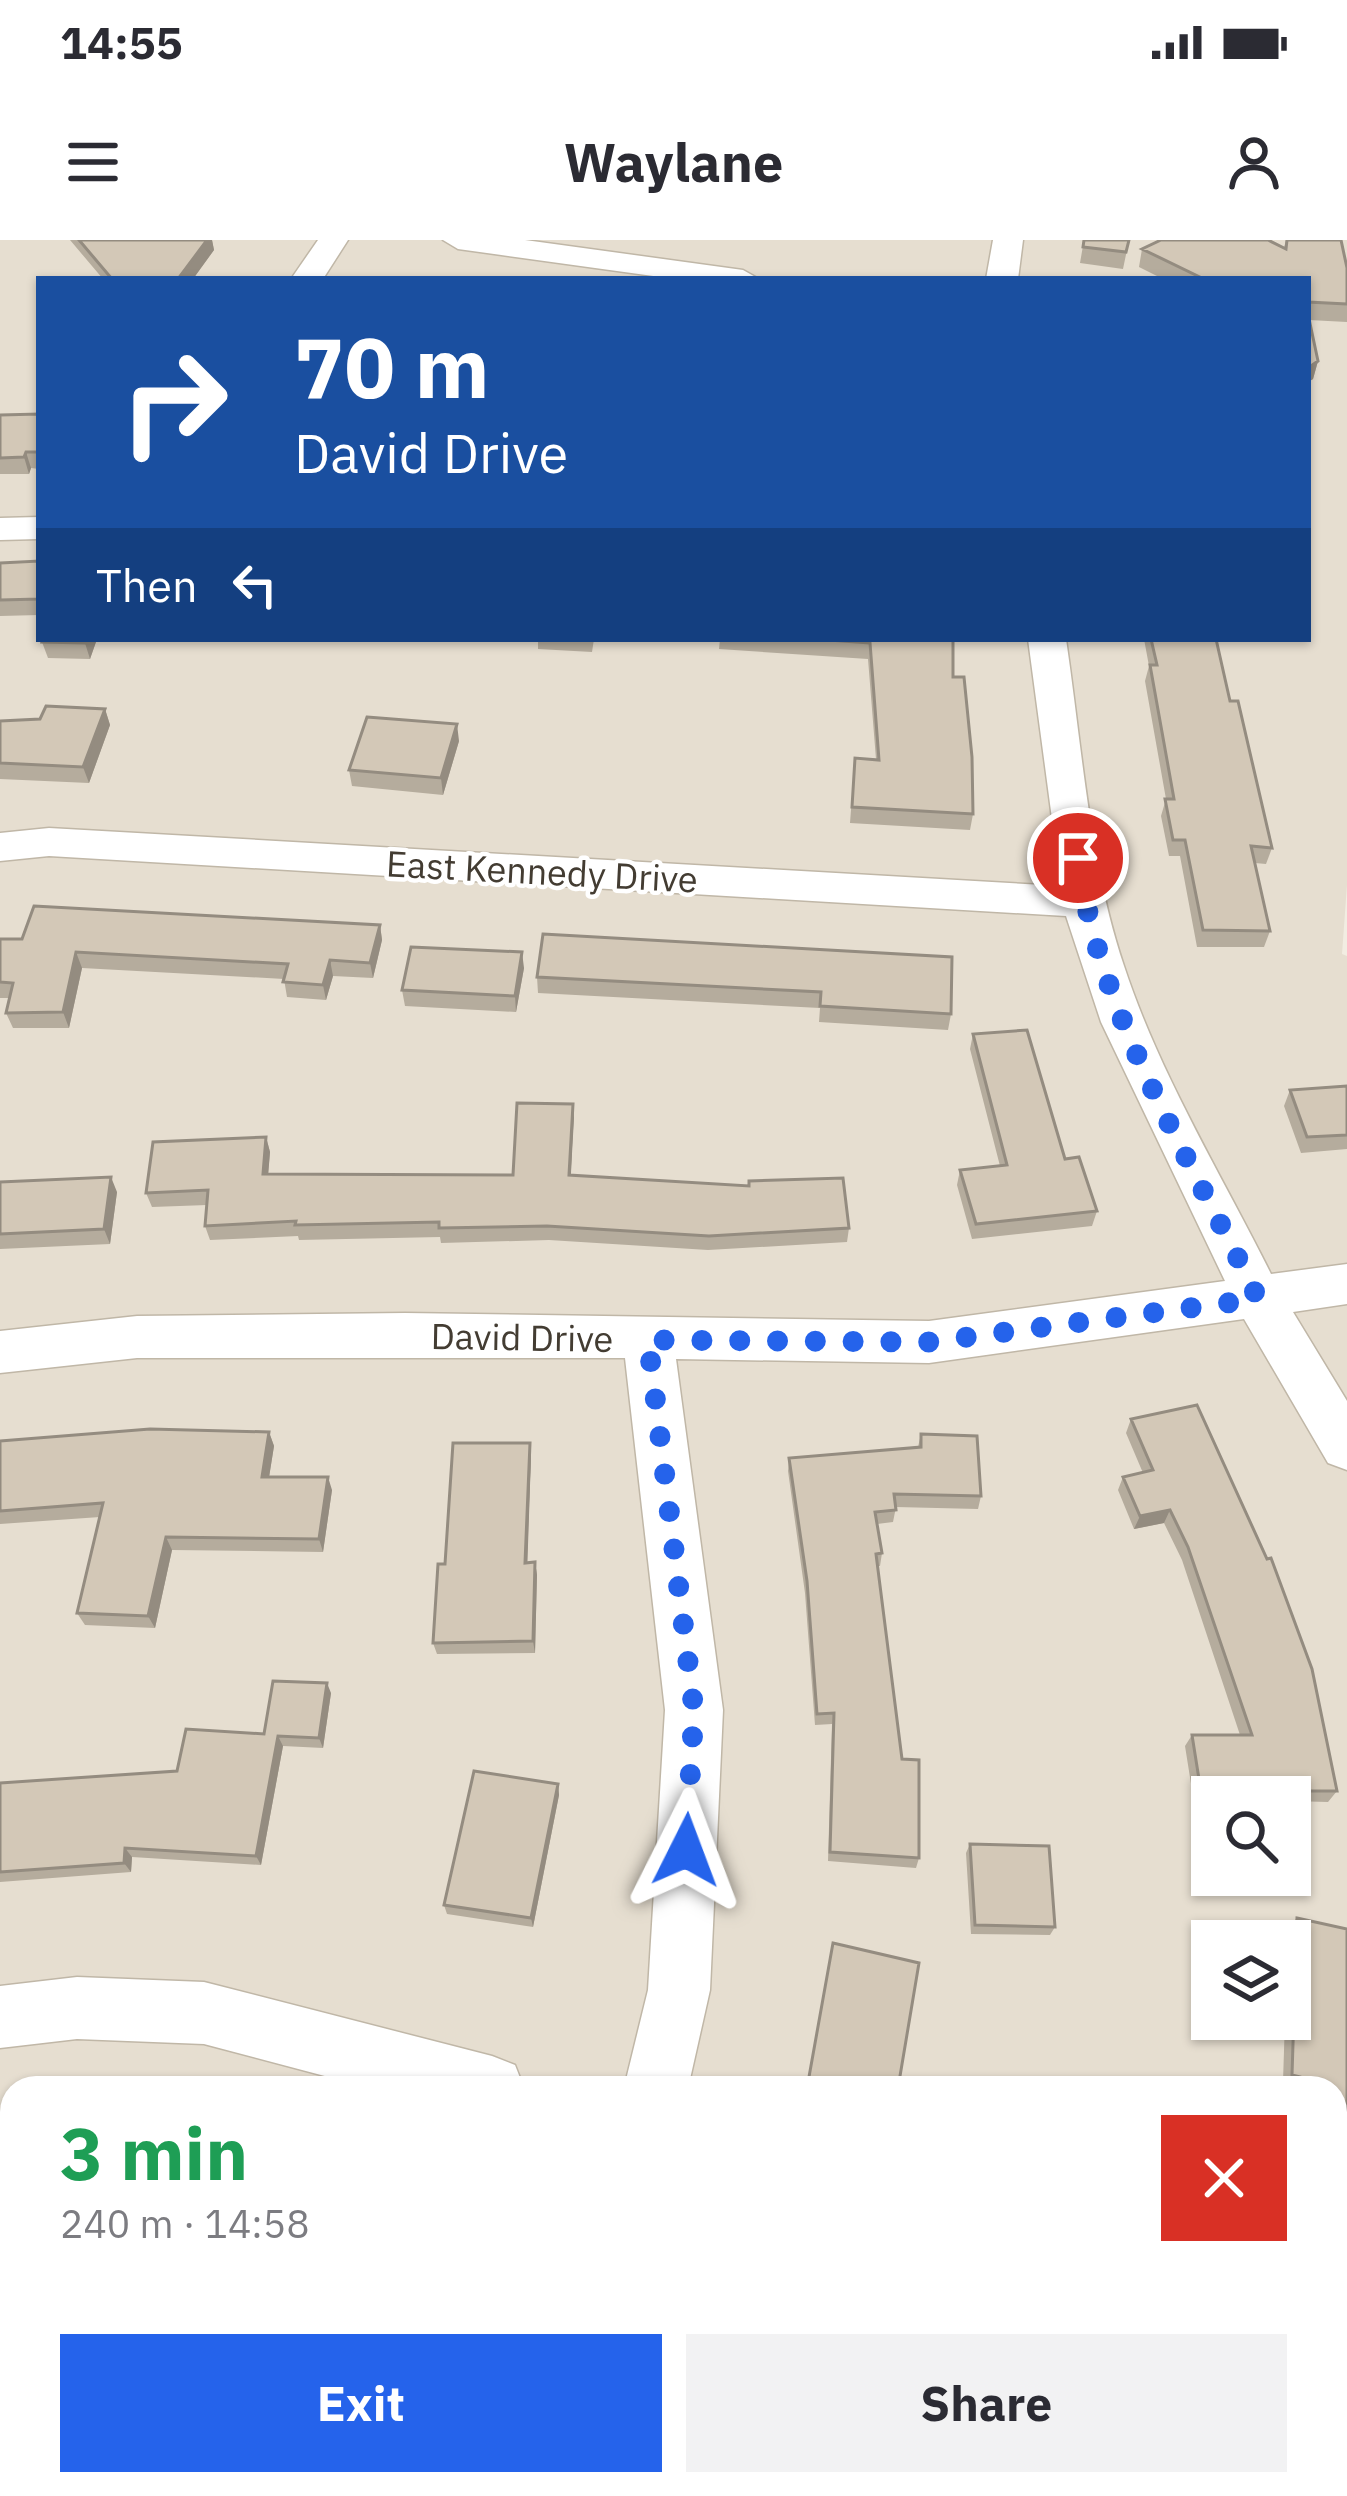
<!DOCTYPE html>
<html lang="en">
<head>
<meta charset="utf-8">
<style>
  body { margin:0; font-family:"IBM Plex Sans",sans-serif; background:#f2f2f3; color:#2b2b33; height:100vh; display:flex; flex-direction:column; font-size:45px; white-space:nowrap }
  * { box-sizing:border-box; margin:0 }
  p { font-size:39px; color:#7c7c81 }
  .icon { flex:none; width:66px; height:66px; fill:none; stroke:currentColor; stroke-width:2; stroke-linecap:round; stroke-linejoin:round }
  .map { position:relative; flex:1; overflow:hidden }
  .sheet { position:absolute; left:0px; top:1836px; width:1347px; height:420px; display:flex; flex-direction:column; background:#fff; border-radius:36px 36px 0 0; box-shadow:0 3px 9px #0004 }
  .sheet>* { flex:none }
  .hud { position:absolute; left:36px; top:36px; width:1275px; height:366px; border-radius:0px; box-shadow:0 3px 9px #0004; background:#1a4fa0; color:#fff; overflow:hidden }
  .fabs { position:absolute; left:1191px; top:1536px; display:grid; gap:24px }
  .fabs a { display:grid; place-items:center; width:120px; height:120px; border-radius:0px; background:#fff; box-shadow:0 3px 9px #0004; font-size:60px }
  .pin { position:absolute; display:grid; place-items:center; width:102px; height:102px; color:#fff; margin:-51px; border:6px solid #fff; border-radius:50%; box-shadow:0 3px 12px #0007 }
  .me { position:absolute; width:132px; margin:-66px; rotate:3deg; stroke-linejoin:round; filter:drop-shadow(0 0 9px #0008) }
  .turn { display:flex; align-items:center; gap:42px; height:252px; padding:0 60px; font-size:54px }
  .turn .icon { width:156px; height:156px; stroke-width:2.5 }
  .turn b { display:block; font-size:84px; line-height:102px }
  .then { display:flex; align-items:center; height:114px; padding:0 60px; background:#0003; gap:24px; font-size:45px }
  .round { display:grid; place-items:center; flex:none; width:126px; height:126px; border-radius:0px; background:#f2f2f3 }
  .overview { display:flex; align-items:center; justify-content:space-between; height:204px; padding:0 60px }
  h1 { font-size:72px; font-weight:800; line-height:90px; color:#1e9e55 }
  .primary-button { display:flex; gap:24px; margin-top:auto; padding:24px 60px }
  .primary-button a { flex:1; height:138px; border-radius:0px; background:#2563eb; color:#fff; font-size:48px; font-weight:800; line-height:138px; text-align:center }
  .primary-button a+a { background:#f2f2f3; color:#2b2b33 }
  .status { display:flex; justify-content:space-between; align-items:center; height:84px; padding:0 60px; background:#fff; direction:ltr }
  .status svg { height:33px; fill:currentColor }
  header { display:flex; justify-content:space-between; align-items:center; height:156px; padding:0 60px; background:#fff; font-size:54px; font-weight:800 }
  .map>svg:first-child { display:block }
  .residential { fill:#e6ded0; fill-rule:evenodd }
  .lines { fill:none; stroke-linecap:round; stroke-linejoin:round }
  .street-casing { stroke:#c0b7a7; stroke-width:3 }
  .street { fill:#fff; fill-rule:evenodd }
  .wall { fill:#b5ac9d }
  .shaded-wall { fill:#948c80 }
  .building { fill:#d3c8b7; stroke:#948c80; stroke-width:3 }
  .route { stroke:#2563eb; stroke-width:21; stroke-dasharray:0 37.8 }
  .labels { text-anchor:middle; dominant-baseline:central; stroke-width:9; stroke-linejoin:round; paint-order:stroke }
  .street-label { font-size:36px; fill:#433c32; stroke:#fff }
</style>
</head>
<body>
<div class="status"><b>14:55</b><svg viewBox="0 0 49 12"><path d="M0 12V9h3v3zM5 12V6h3v6zM10 12V3h3v9zM15 12V0h3v12zM26 1h20v11H26zM47 4h2v5h-2z"/></svg></div>
<header><svg class="icon" aria-label="menu" viewBox="0 0 24 24"><path d="M4 6h16M4 12h16M4 18h16"/></svg>Waylane<svg class="icon" aria-label="person" viewBox="0 0 24 24"><circle cx="12" cy="8" r="4"/><path d="M4 21q1-7 8-7t8 7"/></svg></header>
<div class="map">
<svg width="1347" height="2256" viewBox="0 0 1347 2256">
  <rect width="100%" height="100%" fill="#f2ede2"/>
  <!-- residential -->
  <path class="residential" d="M0,0H1347V645L1342,714L1347,716V2256H0ZM39,39H1308V399H39ZM1212,1557H1290V1635H1212ZM1212,1701H1290V1779H1212ZM12,1848H1335V2244H12Z"/>
  <g class="lines">
    <!-- street casing -->
    <g class="street-casing">
      <path id="street" d="M318,0H348L323,39H291Z
        M443,0H525L743,30L759,39H675L458,9Z
        M993,0H1023L1018,39H986Z
        M39,277V299L0,300V278Z
        M1028,399H1066C1082,507 1089,622 1124,726C1159,833 1221,934 1271,1034L1347,1024V1064L1293,1072L1347,1161V1230L1328,1223L1244,1079L929,1123L676,1119L723,1470L710,1750L688,1848H624L648,1750L665,1470L625,1118H137L0,1133V1091L137,1076L405,1073L929,1081L1225,1041L1101,782L1066,676L49,616L0,621V593L49,588L1061,646Z
        M77,1737L204,1742L492,1816L515,1825L524,1848H370L204,1804L77,1799L0,1808V1746Z
        M528,2244H600L598,2256H526Z"/>
    </g>
    <!-- street -->
    <use href="#street" class="street"/>
  </g>
  <!-- wall -->
  <path class="wall" d="M70,0H212L214,10L193,39H103Z
    M1084,0H1129L1123,29L1080,23Z
    M1286,0H1341L1347,28V82L1309,80L1318,121L1313,139L1308,142V39H1163L1139,27L1142,9L1284,8Z
    M39,174V229L31,228L29,234H0V175Z
    M39,321V375L0,376V323Z
    M43,399H97L90,419L48,418L42,402Z
    M538,399H594L592,412L538,409Z
    M720,399H953V437L973,574L970,590L850,583L855,518L876,519L868,419L719,409Z
    M1144,399H1216L1230,461L1272,608L1266,624L1255,623L1270,691L1264,707H1197L1180,616H1169L1161,576L1166,559L1145,441L1149,426Z
    M105,469L110,485L89,543L0,539V481L40,479Z
    M459,501L443,555L352,546L349,530Z
    M380,685L382,700L373,738L333,736L326,760L287,757L284,739L82,728L69,788H13L6,773L10,758H0V699Z
    M952,717L951,774L948,790L819,782L820,768L538,753L537,737Z
    M524,728L516,772L405,766L402,750Z
    M973,794L1065,919L1097,971L1092,986L972,999L957,945L960,930L1000,926L970,809Z
    M1347,846V909L1301,913L1284,866L1290,850Z
    M573,864L571,935L849,988L847,1002L708,1010L549,1000L441,1003L440,997L299,1000L298,996L210,1000L205,986L207,965L152,967L146,953L266,897L270,912L268,934L513,935Z
    M0,942L117,952L110,1004L0,1009Z
    M1131,1179L1337,1551L1328,1562L1290,1561V1557H1212V1635H1290V1592L1297,1629L1288,1638H1206L1185,1506L1192,1495H1240L1182,1320L1164,1283L1134,1289L1118,1250L1123,1237L1143,1233L1126,1193Z
    M269,1192L274,1206L269,1237L332,1250L323,1312L172,1310L155,1388L85,1385L77,1373L100,1277L0,1284V1201Z
    M921,1194L981,1256L978,1269L896,1267L893,1282L877,1284L882,1313L880,1326H878L902,1519L919,1618L916,1628L828,1621L832,1484L815,1485L805,1353L788,1231L789,1218L918,1207Z
    M530,1203L531,1216L527,1323L535,1322L537,1335L535,1413L437,1414L433,1403L445,1324Z
    M331,1453L323,1508L283,1506L261,1625L132,1617L131,1632L0,1642V1543L177,1531L264,1494Z
    M558,1544L559,1555L533,1687L447,1674L444,1665Z
    M970,1604L1055,1687L1050,1695L971,1694L966,1613Z
    M1297,1678L1347,1689V2256H1268V2244H1335V1848H1291V1844L1283,1842L1285,1779H1290V1701H1288V1687Z"/>
  <!-- shaded-wall -->
  <path class="shaded-wall" d="M207,0H212L214,10L193,39H178Z
    M1318,121L1313,139L1308,142V128Z
    M26,212L31,228L29,234L24,217Z
    M87,399H97L90,419L85,403Z
    M105,469L110,485L89,543L83,527Z
    M457,484L459,501L443,555L441,538Z
    M380,685L382,700L373,738L370,723Z
    M76,712L82,728L69,788L63,772Z
    M522,712L524,728L516,772L515,756Z
    M330,720L333,736L326,760L323,745Z
    M573,864L574,878L570,949L569,935Z
    M266,897L270,912L267,949L263,934Z
    M111,937L117,952L110,1004L104,989Z
    M269,1192L274,1206L267,1250L262,1237Z
    M530,1203L531,1216L527,1335L525,1323Z
    M328,1237L332,1250L323,1312L319,1299Z
    M1170,1270L1164,1283L1134,1289L1140,1276Z
    M166,1297L172,1310L155,1388L148,1376Z
    M535,1322L537,1335L535,1413L533,1401Z
    M327,1443L331,1453L323,1508L319,1498Z
    M278,1496L283,1506L261,1625L256,1616Z
    M558,1544L559,1555L533,1687L531,1678Z
    M125,1608L132,1617L131,1632L124,1623Z"/>
  <!-- building -->
  <path class="building" d="M79,0H207L178,39H112Z
    M1084,0H1129L1126,12L1083,7Z
    M1161,0H1268L1286,9L1287,0H1341L1347,28V64L1308,62V39H1204L1142,9Z
    M1308,74L1318,121L1308,128Z
    M39,174V212H26L24,217L0,218V175Z
    M39,321V359L0,360V323Z
    M43,399H87L85,403L42,402Z
    M815,399H953V437H964L972,517L973,574L852,567L855,518L879,520L870,403Z
    M1151,399H1216L1230,461H1238L1272,608L1251,606L1270,691L1203,690L1185,600H1173L1165,559H1174L1150,425H1157Z
    M46,466L105,469L83,527L0,523V481L40,479Z
    M367,477L457,484L441,538L349,530Z
    M34,666L380,685L370,723L330,720L323,745L283,742L288,724L76,712L63,772L6,773L13,743L0,742V699H22Z
    M543,694L952,717L951,774L820,766L821,752L537,737Z
    M411,707L522,712L515,756L402,750Z
    M1027,790L1065,919L1079,917L1097,971L976,984L960,930L1007,925L973,794Z
    M1347,846V895L1307,897L1290,850Z
    M517,863L573,864L569,935L749,946V941L843,938L849,988L709,996L547,986L439,988V982L295,985L296,981L205,986L208,950L146,953L153,902L266,897L263,934L513,935Z
    M111,937L104,989L0,994V942Z
    M1197,1165L1267,1319L1271,1318L1312,1429L1337,1551H1283L1284,1557H1212V1621L1192,1495H1252L1188,1307L1170,1270L1140,1276L1123,1237L1153,1230L1131,1179Z
    M150,1189L269,1192L262,1237H328L319,1299L166,1297L148,1376L77,1373L103,1263L0,1271V1201Z
    M921,1194L977,1196L981,1256L894,1254L896,1270L875,1272L882,1313L876,1314L902,1519L919,1520V1618L830,1612L834,1473L817,1474L807,1341L789,1218L921,1207Z
    M453,1203H530L525,1323L535,1322L533,1401L433,1403L438,1324H445Z
    M273,1441L327,1443L319,1498L278,1496L256,1616L125,1608L124,1623L0,1632V1543L177,1531L186,1489L264,1494Z
    M474,1531L558,1544L531,1678L444,1665Z
    M1290,1592L1297,1629H1290Z
    M970,1604L1049,1606L1055,1687L975,1685Z
    M1297,1678L1347,1689V2256H1278V2244H1335V1848H1300V1837L1292,1835Z
    M833,1703L919,1723L898,1848H807Z
    M12,2125V2223L2,2224L4,2126Z
    M737,2244H840L838,2256H735Z"/>
  <g class="lines">
    <!-- route -->
    <path class="route" d="M686,1610L694,1470L648,1100L929,1102L1258,1059C1190,917 1099,776 1078,618"/>
  </g>
  <g class="labels">
    <!-- street labels -->
    <g class="street-label">
      <text transform="translate(542 631) rotate(3)">East Kennedy Drive</text>
      <text transform="translate(522 1097) rotate(1)">David Drive</text>
    </g>
  </g>
</svg>
<div class="fabs">
<a><svg class="icon" aria-label="search" viewBox="0 0 24 24"><circle cx="10" cy="10" r="6"/><path d="M15 15l6 6"/></svg></a>
<a><svg class="icon" aria-label="layers" viewBox="0 0 24 24"><path d="M12 4l9 5-9 5-9-5zM3 14l9 5 9-5"/></svg></a>
</div>
<div class="pin" style="left:1078px;top:618px;background:#d93025"><svg class="icon" aria-label="arrive" viewBox="0 0 24 24"><path d="M6 21V4h12l-3 4 3 4H6"/></svg></div>
<svg class="me" style="left:686px;top:1610px" viewBox="-20 -20 40 40"><path d="M0-17L14 15 0 8-14 15z" fill="#2563eb" stroke="#fff" stroke-width="4"/></svg>
<div class="hud">
<div class="turn"><svg class="icon" aria-label="right" viewBox="0 0 24 24"><path d="M7 20v-9h11M14 6l5 5-5 5"/></svg><div><b>70 m</b>David Drive</div></div>
<div class="then">Then<svg class="icon" aria-label="left" viewBox="0 0 24 24"><path d="M17 20v-9H6M10 6l-5 5 5 5"/></svg></div>
</div>
<section class="sheet">
<div class="overview"><div><h1>3 min</h1><p>240 m · 14:58</p></div><a class="round" style="background:#d93025;color:#fff"><svg class="icon" aria-label="close" viewBox="0 0 24 24"><path d="M6 6l12 12M18 6L6 18"/></svg></a></div>
<div class="primary-button"><a>Exit</a><a>Share</a></div>
</section>
</div>
</body>
</html>
